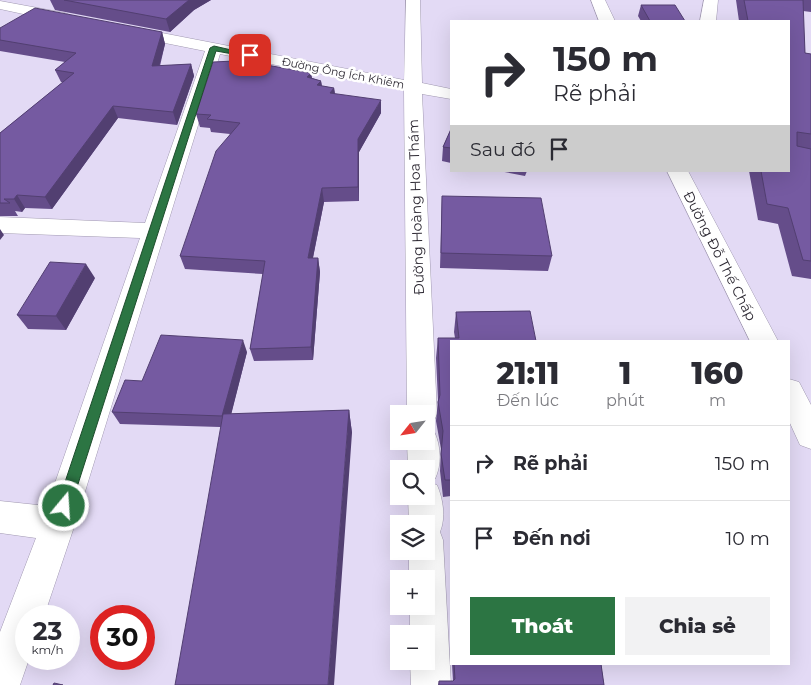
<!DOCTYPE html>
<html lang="vi">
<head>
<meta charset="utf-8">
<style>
  body { margin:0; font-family:Montserrat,sans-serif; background:#f2f2f3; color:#2b2b33; height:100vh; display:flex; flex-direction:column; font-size:19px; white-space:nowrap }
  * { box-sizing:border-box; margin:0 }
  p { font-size:16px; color:#7c7c81 }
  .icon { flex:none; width:28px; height:28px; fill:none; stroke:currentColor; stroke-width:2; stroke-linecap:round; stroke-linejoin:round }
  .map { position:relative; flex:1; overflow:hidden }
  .details { position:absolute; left:450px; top:340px; width:340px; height:325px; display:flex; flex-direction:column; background:#fff; border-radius:0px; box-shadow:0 5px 20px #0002 }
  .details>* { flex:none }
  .hud { position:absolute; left:450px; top:20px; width:340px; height:152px; border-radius:0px; box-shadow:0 5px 20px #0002; background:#fff; color:#2b2b33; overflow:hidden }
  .needle { width:32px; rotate:240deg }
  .buttons { position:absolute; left:390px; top:405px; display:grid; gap:10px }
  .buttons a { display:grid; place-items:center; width:45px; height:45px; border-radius:0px; background:#fff; box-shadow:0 5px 20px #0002; font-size:25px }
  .speed { position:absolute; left:15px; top:605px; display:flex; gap:10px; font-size:25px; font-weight:700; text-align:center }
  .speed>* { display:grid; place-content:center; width:65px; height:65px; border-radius:50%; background:#fff; box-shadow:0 5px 20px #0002; line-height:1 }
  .speed small { font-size:12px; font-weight:400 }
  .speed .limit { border:8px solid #d22; background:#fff; color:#111 }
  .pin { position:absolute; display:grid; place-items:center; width:42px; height:42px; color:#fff; margin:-21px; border-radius:10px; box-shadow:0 2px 8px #0006 }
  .me { position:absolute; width:55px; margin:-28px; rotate:18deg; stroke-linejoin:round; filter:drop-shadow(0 0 4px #0008) }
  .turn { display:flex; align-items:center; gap:18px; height:105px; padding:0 20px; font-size:22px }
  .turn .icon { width:65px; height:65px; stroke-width:2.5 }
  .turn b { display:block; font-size:35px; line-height:42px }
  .then { display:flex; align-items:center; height:48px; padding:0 20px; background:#0003; gap:10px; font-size:19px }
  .eta { display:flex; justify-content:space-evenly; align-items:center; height:85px; text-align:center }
  .eta b { font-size:30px; font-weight:800; line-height:35px }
  .cta { display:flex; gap:10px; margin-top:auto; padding:10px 20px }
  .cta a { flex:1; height:58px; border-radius:0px; background:#2c7543; color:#fff; font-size:20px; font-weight:800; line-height:58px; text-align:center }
  .cta a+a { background:#f2f2f3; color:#2b2b33 }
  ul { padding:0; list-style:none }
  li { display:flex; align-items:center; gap:15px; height:75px; padding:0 20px; border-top:1px solid #e1e1e2 }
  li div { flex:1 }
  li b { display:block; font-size:19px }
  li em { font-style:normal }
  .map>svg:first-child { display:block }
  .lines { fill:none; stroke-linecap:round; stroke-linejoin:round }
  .street-casing { stroke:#a199b1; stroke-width:1 }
  .secondary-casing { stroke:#a199b1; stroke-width:1 }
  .street { fill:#fff; fill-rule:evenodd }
  .secondary { fill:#fff; fill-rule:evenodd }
  .wall { fill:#654d8a }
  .shaded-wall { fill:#523f71 }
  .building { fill:#755aa1; stroke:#523f71 }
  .route { fill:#2c7543; stroke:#1d4c2c }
  .labels { text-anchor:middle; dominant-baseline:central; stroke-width:5; stroke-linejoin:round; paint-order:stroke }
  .far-street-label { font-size:11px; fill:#2c2832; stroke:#fff }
  .street-label { font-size:14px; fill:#2c2832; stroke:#fff }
</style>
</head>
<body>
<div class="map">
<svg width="811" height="685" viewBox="0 0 811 685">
  <rect width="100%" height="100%" fill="#e3daf5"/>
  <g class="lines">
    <!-- street casing -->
    <g class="street-casing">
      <path id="street" d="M406,0H420L422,83L451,89V99L422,94L437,414L433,423L426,425V414H407L404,90L220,54L75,524L44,616H26V659H29L20,685H0V632L36,538L0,533V501L47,506L140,238L0,233V217L145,223L205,51L120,34L118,31L120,28L126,26L404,80Z
        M704,0H718L716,21H700Z
        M0,1L65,13L70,15L73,18L70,21L65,23L0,9Z
        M426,428L434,431C441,446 442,464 435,479L429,482L437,485C443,499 446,517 440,532L443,540L451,685H411L410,661H426V634H410V606H426V579H409V551H426V524H409L408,496H426V469H408L407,441H426Z"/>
    </g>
    <!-- secondary casing -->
    <g class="secondary-casing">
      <path id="secondary" d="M591,0H605L615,21H599Z
        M667,171H688L778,341H750Z
        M789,379L799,382L811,405V449L800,445L789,421Z"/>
    </g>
    <!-- street -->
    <use href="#street" class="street"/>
    <!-- secondary -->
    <use href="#secondary" class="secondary"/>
  </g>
  <!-- wall -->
  <path class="wall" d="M50,0H211L194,10L170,32L55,10Z
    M736,0H811V12L803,11L805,53L811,54V279L792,276L778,224L758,220L749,171H789V21H739Z
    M641,5L685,21H641L638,16Z
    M0,28L162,32L165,44L160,66L191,64L194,76L177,125L118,118L52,209L25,208L22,212L15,211L18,216H0V133L63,82H61L55,70L65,62L0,51Z
    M256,60L257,65L311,73L312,78L321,81L322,86L334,88L335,94L381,113L359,152V201L324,202L313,258H318L320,272L313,360L254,361L250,349L263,274L185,269L180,256L230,134L211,132L210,128L200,127L196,114Z
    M451,129V163L442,161L443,147Z
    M499,171H527L525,176Z
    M442,196L552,256L548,271L440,268Z
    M95,278L66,330L28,329L17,315Z
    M530,311L451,341V496L443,497L440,471L441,449L436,421L438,400L436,358L438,338H455L454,332L456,312Z
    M247,352L231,414L349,410L352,433L220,427L120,424L112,412L142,381Z
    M452,664H601L604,685H438L439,681H453Z"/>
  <!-- shaded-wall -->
  <path class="shaded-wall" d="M189,0H211L194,10L170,32L166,19Z
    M162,32L165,44L156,78L152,66Z
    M256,60L259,73L250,65Z
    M191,64L194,76L177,125L173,112Z
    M311,73L313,85L307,77Z
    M321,81L323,94L317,85Z
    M334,88L336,101L330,93Z
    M381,100V113L359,152V201L358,187V139Z
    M113,106L118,118L52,209L45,197Z
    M322,188L324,202L310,272L308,258Z
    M17,195L25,208L22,212L14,199Z
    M0,229L4,235L0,240Z
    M318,258L320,272L313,360L311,347Z
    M86,264L95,278L66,330L56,316Z
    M243,340L247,352L228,427L222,416Z
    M349,410L352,433L334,685H328Z"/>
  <!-- building -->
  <path class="building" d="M64,0H189L166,19Z
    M744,0H803L805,53L811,54V134L797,132V146L811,149V261L803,260L788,208L767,204L761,171H789V21H748Z
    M641,5H675L685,21H650Z
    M35,8L162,32L152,66L191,64L173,112L113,106L45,197L17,195L14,199H4L10,203H0V133L74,73L55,70L76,53L0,40V28Z
    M256,60L250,65L261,64L311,73L307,77L321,81L317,85L334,88L330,93L381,100L358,139V187L322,188L308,258H318L311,347L250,349L265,261L180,256L216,151L240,123L207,119L211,115L196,114L213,62Z
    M451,129V148L443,147Z
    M442,196L541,198L552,256L441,253Z
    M50,262L86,264L56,316L17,315Z
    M530,311L536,341H451V480H445L441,454L443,431L438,402L440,395L438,338H459L456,312Z
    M161,335L243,340L222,416L112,412L125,380L142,381Z
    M349,410L328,685H175L223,414Z
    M454,664H601L604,685H439V681H453L455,679Z
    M54,683L63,685H53Z"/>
  <!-- route -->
  <path class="route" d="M214,46L253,55L250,57L216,51L71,506L69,510L64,512L59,510L57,506L210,48Z"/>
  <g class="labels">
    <!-- far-street labels -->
    <g class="far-street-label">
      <text transform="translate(343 73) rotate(11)">Đường Ông Ích Khiêm</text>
    </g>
    <!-- street labels -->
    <g class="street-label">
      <text transform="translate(416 207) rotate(-92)">Đường Hoàng Hoa Thám</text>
      <text transform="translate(720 256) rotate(63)">Đường Đỗ Thế Chấp</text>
    </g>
  </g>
</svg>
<div class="buttons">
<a><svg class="needle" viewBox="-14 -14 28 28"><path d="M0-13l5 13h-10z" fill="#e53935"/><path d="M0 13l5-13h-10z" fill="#7c7c81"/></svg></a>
<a><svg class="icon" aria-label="search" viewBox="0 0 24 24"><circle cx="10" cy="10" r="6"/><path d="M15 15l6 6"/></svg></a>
<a><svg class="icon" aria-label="layers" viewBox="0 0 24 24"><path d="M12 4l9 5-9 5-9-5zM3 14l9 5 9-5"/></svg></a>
<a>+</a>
<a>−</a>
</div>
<div class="speed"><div>23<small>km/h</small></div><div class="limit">30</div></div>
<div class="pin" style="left:250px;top:55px;background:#d93025"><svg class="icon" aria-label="arrive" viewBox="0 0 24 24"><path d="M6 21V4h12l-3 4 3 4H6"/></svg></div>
<svg class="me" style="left:64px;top:506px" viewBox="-20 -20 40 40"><circle r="17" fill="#2c7543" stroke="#fff" stroke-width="3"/><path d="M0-11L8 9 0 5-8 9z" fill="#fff"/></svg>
<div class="hud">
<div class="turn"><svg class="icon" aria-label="right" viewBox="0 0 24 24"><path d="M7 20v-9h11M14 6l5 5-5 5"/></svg><div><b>150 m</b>Rẽ phải</div></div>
<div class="then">Sau đó<svg class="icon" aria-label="arrive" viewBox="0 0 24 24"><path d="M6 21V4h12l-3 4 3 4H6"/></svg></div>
</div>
<section class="details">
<div class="eta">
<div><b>21:11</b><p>Đến lúc</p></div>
<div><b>1</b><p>phút</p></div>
<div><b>160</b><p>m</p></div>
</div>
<ul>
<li><svg class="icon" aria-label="right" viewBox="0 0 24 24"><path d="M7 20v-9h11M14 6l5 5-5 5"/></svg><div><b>Rẽ phải</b></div><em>150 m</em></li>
<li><svg class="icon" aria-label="arrive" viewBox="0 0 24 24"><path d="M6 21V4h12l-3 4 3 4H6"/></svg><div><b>Đến nơi</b></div><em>10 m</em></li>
</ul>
<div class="cta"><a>Thoát</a><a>Chia sẻ</a></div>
</section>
</div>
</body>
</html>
